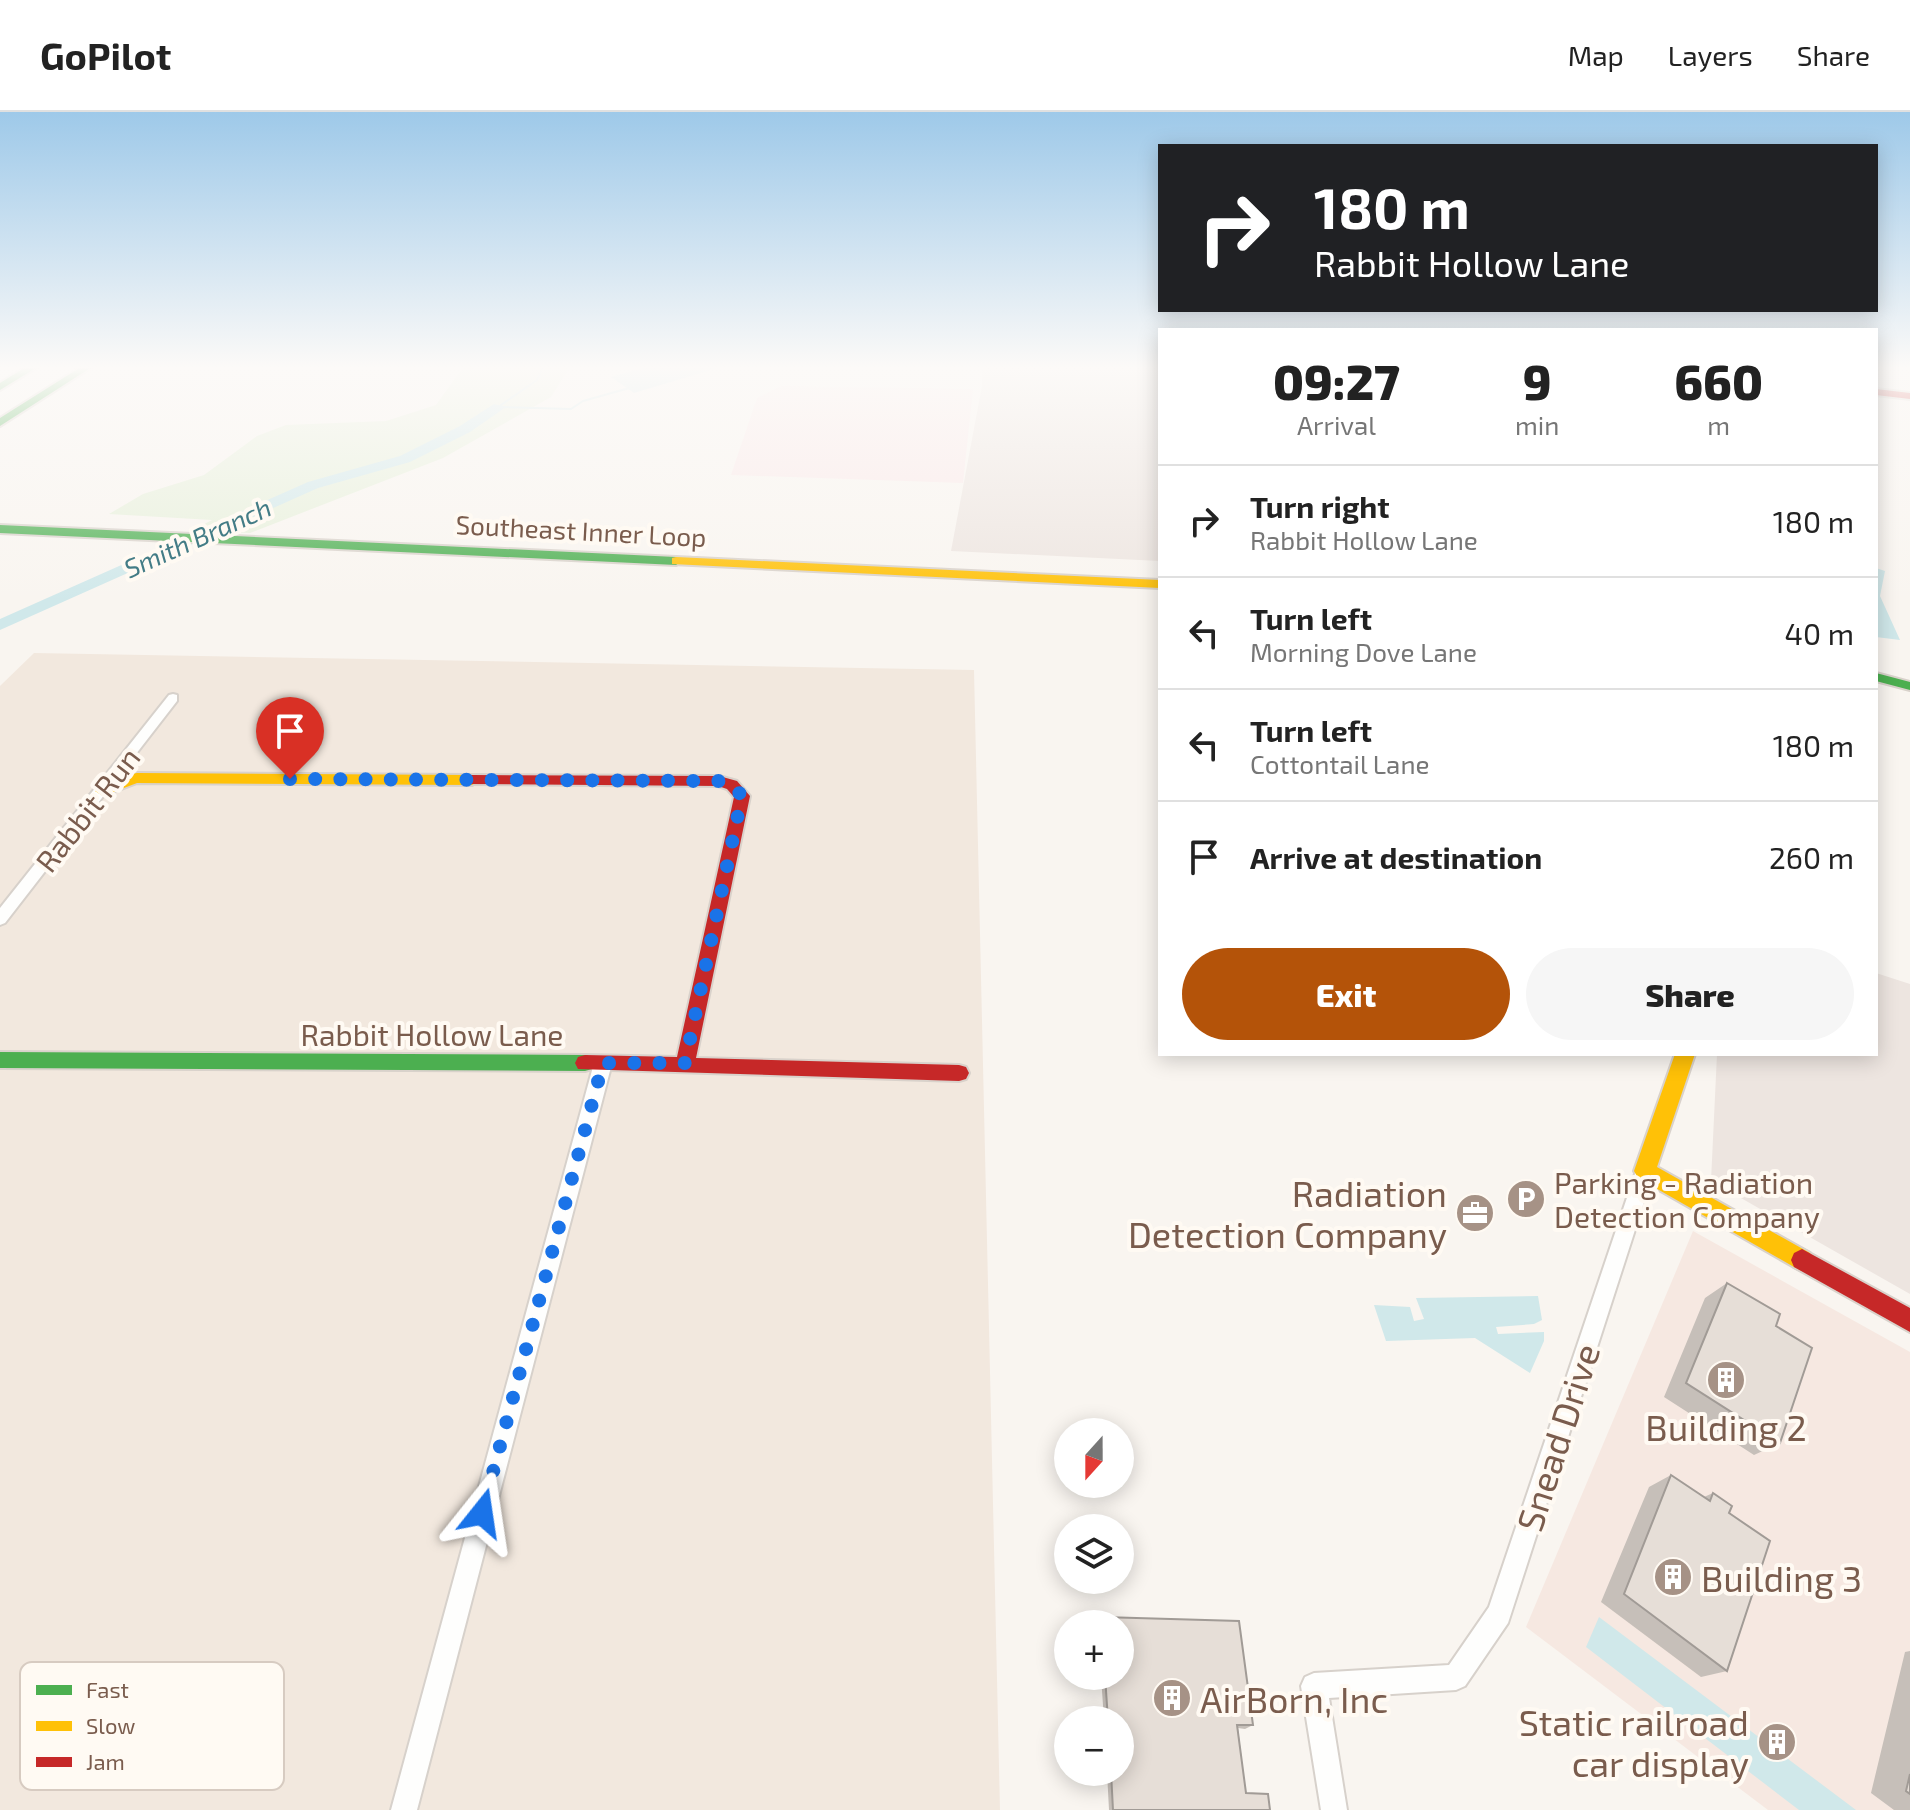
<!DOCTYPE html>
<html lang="en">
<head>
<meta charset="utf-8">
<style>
  body { margin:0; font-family:"Exo 2",sans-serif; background:#f6f6f6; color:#222; height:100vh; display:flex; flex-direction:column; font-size:30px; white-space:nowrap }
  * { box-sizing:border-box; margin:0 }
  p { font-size:26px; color:#767676 }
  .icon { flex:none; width:44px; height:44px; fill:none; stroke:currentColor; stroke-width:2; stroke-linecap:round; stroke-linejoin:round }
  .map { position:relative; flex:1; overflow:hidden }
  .details { position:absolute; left:1158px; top:216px; width:720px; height:728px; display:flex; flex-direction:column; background:#fff; border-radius:0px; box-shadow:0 4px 20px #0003 }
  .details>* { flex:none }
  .banner { position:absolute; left:1158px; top:32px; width:720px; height:168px; border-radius:0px; box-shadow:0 4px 20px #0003; background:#202124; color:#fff; overflow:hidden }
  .needle { width:52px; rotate:201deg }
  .controls { position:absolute; left:1054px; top:1306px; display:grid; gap:16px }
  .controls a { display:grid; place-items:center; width:80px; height:80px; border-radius:50%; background:#fff; box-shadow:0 4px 20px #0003; font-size:40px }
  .pin { position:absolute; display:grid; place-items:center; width:68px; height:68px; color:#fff; margin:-82px -34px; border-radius:50% 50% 50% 0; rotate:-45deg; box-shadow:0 0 8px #0007 }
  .pin .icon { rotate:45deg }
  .me { position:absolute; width:88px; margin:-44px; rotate:15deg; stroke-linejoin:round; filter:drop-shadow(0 0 6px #0008) }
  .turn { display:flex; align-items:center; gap:28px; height:168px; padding:0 24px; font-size:36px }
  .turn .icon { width:104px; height:104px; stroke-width:2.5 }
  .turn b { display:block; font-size:56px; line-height:68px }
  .eta { display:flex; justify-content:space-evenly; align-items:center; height:136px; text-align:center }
  .eta b { font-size:48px; font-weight:800; line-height:56px }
  .cta { display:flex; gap:16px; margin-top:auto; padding:16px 24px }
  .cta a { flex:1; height:92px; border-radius:48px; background:#b45309; color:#fff; font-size:32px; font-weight:800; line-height:92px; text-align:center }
  .cta a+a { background:#f6f6f6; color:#222 }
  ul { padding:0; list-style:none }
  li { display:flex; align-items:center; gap:24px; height:112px; padding:0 24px; border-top:2px solid #e0e0e0 }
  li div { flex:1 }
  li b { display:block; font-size:30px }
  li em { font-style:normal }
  header { display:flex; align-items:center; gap:48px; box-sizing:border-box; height:112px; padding:0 40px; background:#fff; border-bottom:2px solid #e0e0e0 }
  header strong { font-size:38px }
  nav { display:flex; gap:44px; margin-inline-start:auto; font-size:28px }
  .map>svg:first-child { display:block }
  .residential { fill:#f2e8de }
  .commercial { fill:#f6e8e1 }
  .industrial { fill:#ede5e0 }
  .medical { fill:#fae9e9 }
  .green { fill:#e7f0db }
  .water { fill:#d0e8ea }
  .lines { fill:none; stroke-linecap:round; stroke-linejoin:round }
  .stream { stroke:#d0e8ea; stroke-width:2 }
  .river { fill:#d0e8ea; fill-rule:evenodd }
  .street-casing { stroke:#d7d1cb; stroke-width:4 }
  .fast-casing { stroke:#d9d2cb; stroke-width:4 }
  .slow-casing { stroke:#d9d2cb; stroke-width:4 }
  .jam-casing { stroke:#d9d2cb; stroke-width:4 }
  .street { fill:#fefefd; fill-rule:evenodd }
  .fast { fill:#4caf50; fill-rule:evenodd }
  .slow { fill:#ffc107; fill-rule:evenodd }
  .jam { fill:#c62828; fill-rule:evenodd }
  .wall { fill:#c6bfb9 }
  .building { fill:#e6ded7; stroke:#a19b96; stroke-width:2 }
  .route { stroke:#1a73e8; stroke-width:14; stroke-dasharray:0 25.2 }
  .labels { text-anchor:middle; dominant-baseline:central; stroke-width:8; stroke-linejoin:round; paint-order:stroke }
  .far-street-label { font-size:26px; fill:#7a5c4d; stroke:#fffaf3 }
  .far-water-label { font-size:26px; font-style:italic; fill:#437c86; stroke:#fffaf3 }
  .street-label { font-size:30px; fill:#7a5c4d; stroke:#fffaf3 }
  .poi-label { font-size:30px; fill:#7a5c4d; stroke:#fffaf3; text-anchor:start }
  .near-poi-label { font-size:36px; fill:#7a5c4d; stroke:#fffaf3; text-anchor:end }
  .near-street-label { font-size:36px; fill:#7a5c4d; stroke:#fffaf3 }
  .key { fill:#fffaf3; stroke:#d7cbc1; stroke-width:2 }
  .key-label { font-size:22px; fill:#7a5c4d }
</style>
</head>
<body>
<header>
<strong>GoPilot</strong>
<nav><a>Map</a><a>Layers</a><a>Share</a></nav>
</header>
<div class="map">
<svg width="1910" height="1698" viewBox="0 0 1910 1698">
  <rect width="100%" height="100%" fill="#f9f5f0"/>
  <!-- residential -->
  <path class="residential" d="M34,541L974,558L1000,1698H0V574Z"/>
  <!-- commercial -->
  <path class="commercial" d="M1693,1119L1910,1240V1698H1768L1526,1515Z"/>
  <!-- industrial -->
  <path class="industrial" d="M982,253H1160V449L951,439L982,274Z
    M1876,861L1910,872V1182L1711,1069L1717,942H1876Z"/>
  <!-- medical -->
  <path class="medical" d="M781,274L973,277L963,371L731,363L757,286Z"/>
  <!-- green -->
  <path class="green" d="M490,253H571L551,285L443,346L250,421L193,418L212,408L109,402L143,382L204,363L257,324L286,313L386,309L436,293L464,254Z"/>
  <!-- water -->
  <path class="water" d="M652,253H722L724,254L634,281L611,265Z
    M1876,456L1885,459L1880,484L1900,528L1876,525Z
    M1538,1184L1542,1208L1534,1212L1496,1215L1498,1222L1544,1220V1229L1530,1261L1475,1226L1386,1229L1374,1193L1410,1195L1414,1209L1424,1207L1416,1186Z
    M1599,1505L1856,1698H1799L1586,1535Z"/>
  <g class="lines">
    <!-- stream -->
    <path class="stream" d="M501,293L537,268L544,253
      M499,295L571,297L583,289L633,275"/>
    <!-- river -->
    <path class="river" d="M494,292L506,295L470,320L410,350L318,376L0,518V507L308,370L400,344L460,314Z"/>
    <!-- street casing -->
    <g class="street-casing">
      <path id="street" d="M173,582L177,583V589L5,811L0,813V796L169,583Z
        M603,944L609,946L612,951L417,1698H391L594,951L597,946Z
        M1645,1051L1652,1053L1654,1059L1508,1511L1465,1574L1456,1578L1329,1586L1347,1698H1321L1301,1574L1305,1565L1314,1561L1449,1553L1489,1495L1636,1059L1638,1053Z"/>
    </g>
    <!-- fast casing -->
    <g class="fast-casing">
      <path id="fast" d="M29,253H41L0,278V271Z
        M84,253H95L0,314V306Z
        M0,413L676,445L682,449L676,453L0,421Z
        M1876,561L1910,570V578L1876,569Z
        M0,940L585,943L592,945L595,951L592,957L585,959L0,956Z"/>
    </g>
    <!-- slow casing -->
    <g class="slow-casing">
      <path id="slow" d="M676,445L1160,468V476L672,452V446Z
        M137,661L472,663L480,668L472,673L137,671L103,684L95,679L116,665Z
        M1675,942H1695L1657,1055L1810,1141L1813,1148L1810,1155L1802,1159L1794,1155L1638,1066L1634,1059Z"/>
    </g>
    <!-- jam casing -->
    <g class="jam-casing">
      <path id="jam" d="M1876,277L1910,281V287L1876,283Z
        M472,663L719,664L737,669L750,684L696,946L959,953L966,955L969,961L966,967L959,969L578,957L575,951L578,945L585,943L677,945L734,685L727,677L718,674L467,672L464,668L467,664Z
        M1802,1137L1910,1196V1220L1794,1155L1791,1148L1794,1141Z"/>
    </g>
    <!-- street -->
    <use href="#street" class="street"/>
    <!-- fast -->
    <use href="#fast" class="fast"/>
    <!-- slow -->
    <use href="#slow" class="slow"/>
    <!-- jam -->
    <use href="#jam" class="jam"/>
  </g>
  <!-- wall -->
  <path class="wall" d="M1727,1171L1776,1214L1780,1331L1754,1343L1664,1285L1705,1186Z
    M1671,1363L1704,1385L1713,1381L1729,1401L1727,1559L1701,1565L1601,1490L1649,1375Z
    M1102,1505L1239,1509L1253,1613L1245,1617L1238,1616L1246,1681L1268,1682L1270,1698H1109L1107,1660H1120V1608H1104L1101,1564H1120V1512H1098Z
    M1910,1539V1698H1894L1871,1681L1905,1540Z"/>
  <!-- building -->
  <path class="building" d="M1727,1171L1780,1202L1776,1214L1812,1236L1780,1331L1686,1271Z
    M1671,1363L1710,1389L1713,1381L1732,1394L1729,1401L1770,1429L1727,1559L1624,1482Z
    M1102,1505L1239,1509L1253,1613H1237L1246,1681L1268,1682L1270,1698H1113L1111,1660H1120V1608H1108L1105,1564H1120V1512H1102Z
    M1910,1662V1682L1906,1679Z"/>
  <!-- sky -->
  <linearGradient id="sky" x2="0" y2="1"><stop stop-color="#9ec9e9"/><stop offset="0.52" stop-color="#fcfaf8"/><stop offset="1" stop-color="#fcfaf8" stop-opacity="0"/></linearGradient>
  <rect width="1910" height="491" fill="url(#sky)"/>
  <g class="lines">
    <!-- route -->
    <path class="route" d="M290,667L719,669L732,673L742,684L685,951H603L482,1401"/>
  </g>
  <!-- icons -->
  <defs>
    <g id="parking-disc" transform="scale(2)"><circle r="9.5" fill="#a69286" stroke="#fffaf3"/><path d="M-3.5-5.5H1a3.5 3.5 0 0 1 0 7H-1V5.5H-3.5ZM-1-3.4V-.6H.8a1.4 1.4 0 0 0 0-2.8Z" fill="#fff"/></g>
    <g id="office-disc" transform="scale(2)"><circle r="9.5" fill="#a69286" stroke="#fffaf3"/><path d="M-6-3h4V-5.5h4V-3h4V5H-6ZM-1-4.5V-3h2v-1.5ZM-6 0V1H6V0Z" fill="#fff"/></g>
    <g id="building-disc" transform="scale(2)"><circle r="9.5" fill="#a69286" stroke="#fffaf3"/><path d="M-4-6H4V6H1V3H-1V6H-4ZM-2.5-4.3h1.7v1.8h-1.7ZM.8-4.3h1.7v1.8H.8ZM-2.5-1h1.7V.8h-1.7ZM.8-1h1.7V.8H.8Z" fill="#fff"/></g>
  </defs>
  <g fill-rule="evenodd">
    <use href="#parking-disc" x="1526" y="1087"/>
    <use href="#office-disc" x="1475" y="1101"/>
    <use href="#building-disc" x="1726" y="1268"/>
    <use href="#building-disc" x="1673" y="1465"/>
    <use href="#building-disc" x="1172" y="1586"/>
    <use href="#building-disc" x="1777" y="1630"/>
  </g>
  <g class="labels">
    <!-- far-street labels -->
    <g class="far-street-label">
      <text transform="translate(581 418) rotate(3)">Southeast Inner Loop</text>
    </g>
    <!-- far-water labels -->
    <g class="far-water-label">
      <text transform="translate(197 425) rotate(-24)">Smith Branch</text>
    </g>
    <!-- street labels -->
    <g class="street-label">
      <text transform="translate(87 697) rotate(-52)">Rabbit Run</text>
      <text x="432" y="922">Rabbit Hollow Lane</text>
    </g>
    <!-- poi labels -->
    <g class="poi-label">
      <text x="1554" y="1070">Parking - Radiation<tspan x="1554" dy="34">Detection Company</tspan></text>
    </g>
    <!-- near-poi labels -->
    <g class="near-poi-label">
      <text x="1447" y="1080">Radiation<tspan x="1447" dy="41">Detection Company</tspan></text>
      <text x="1726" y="1314" text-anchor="middle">Building 2</text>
      <text x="1701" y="1465" text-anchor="start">Building 3</text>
      <text x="1200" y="1586" text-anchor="start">AirBorn, Inc</text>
      <text x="1749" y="1609">Static railroad<tspan x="1749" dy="41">car display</tspan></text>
    </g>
    <!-- near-street labels -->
    <g class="near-street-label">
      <text transform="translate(1557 1325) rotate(-72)">Snead Drive</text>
    </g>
  </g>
  <!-- legend -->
  <rect x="20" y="1550" width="264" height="128" rx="12" class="key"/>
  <rect x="36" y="1573" width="36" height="10" fill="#4caf50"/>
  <rect x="36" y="1609" width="36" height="10" fill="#ffc107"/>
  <rect x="36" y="1645" width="36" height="10" fill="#c62828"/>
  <g class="key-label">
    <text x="86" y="1586">Fast</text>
    <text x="86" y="1622">Slow</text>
    <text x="86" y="1658">Jam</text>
  </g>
</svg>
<div class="controls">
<a><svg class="needle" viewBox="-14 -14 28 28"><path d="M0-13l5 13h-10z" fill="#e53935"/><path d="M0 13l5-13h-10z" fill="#767676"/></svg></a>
<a><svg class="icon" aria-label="layers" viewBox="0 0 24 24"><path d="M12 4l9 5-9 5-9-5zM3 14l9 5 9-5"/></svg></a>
<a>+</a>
<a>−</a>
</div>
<div class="pin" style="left:290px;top:667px;background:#d93025"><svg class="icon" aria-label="arrive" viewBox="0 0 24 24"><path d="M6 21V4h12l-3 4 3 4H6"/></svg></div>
<svg class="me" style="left:482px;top:1401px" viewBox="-20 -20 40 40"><path d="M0-17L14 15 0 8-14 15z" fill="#1a73e8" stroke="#fff" stroke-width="4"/></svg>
<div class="banner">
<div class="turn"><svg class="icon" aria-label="right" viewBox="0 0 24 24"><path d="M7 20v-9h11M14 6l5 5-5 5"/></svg><div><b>180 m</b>Rabbit Hollow Lane</div></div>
</div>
<section class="details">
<div class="eta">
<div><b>09:27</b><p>Arrival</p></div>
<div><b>9</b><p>min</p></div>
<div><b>660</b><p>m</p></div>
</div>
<ul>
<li><svg class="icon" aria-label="right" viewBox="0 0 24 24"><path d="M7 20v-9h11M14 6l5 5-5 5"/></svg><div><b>Turn right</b><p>Rabbit Hollow Lane</p></div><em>180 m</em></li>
<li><svg class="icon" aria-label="left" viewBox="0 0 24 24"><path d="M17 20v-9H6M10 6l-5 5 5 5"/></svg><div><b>Turn left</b><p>Morning Dove Lane</p></div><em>40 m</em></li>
<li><svg class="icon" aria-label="left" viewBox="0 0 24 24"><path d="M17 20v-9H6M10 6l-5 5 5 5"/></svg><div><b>Turn left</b><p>Cottontail Lane</p></div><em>180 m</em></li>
<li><svg class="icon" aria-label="arrive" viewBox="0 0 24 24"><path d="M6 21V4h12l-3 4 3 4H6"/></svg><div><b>Arrive at destination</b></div><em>260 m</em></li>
</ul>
<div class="cta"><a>Exit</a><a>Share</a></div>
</section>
</div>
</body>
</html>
